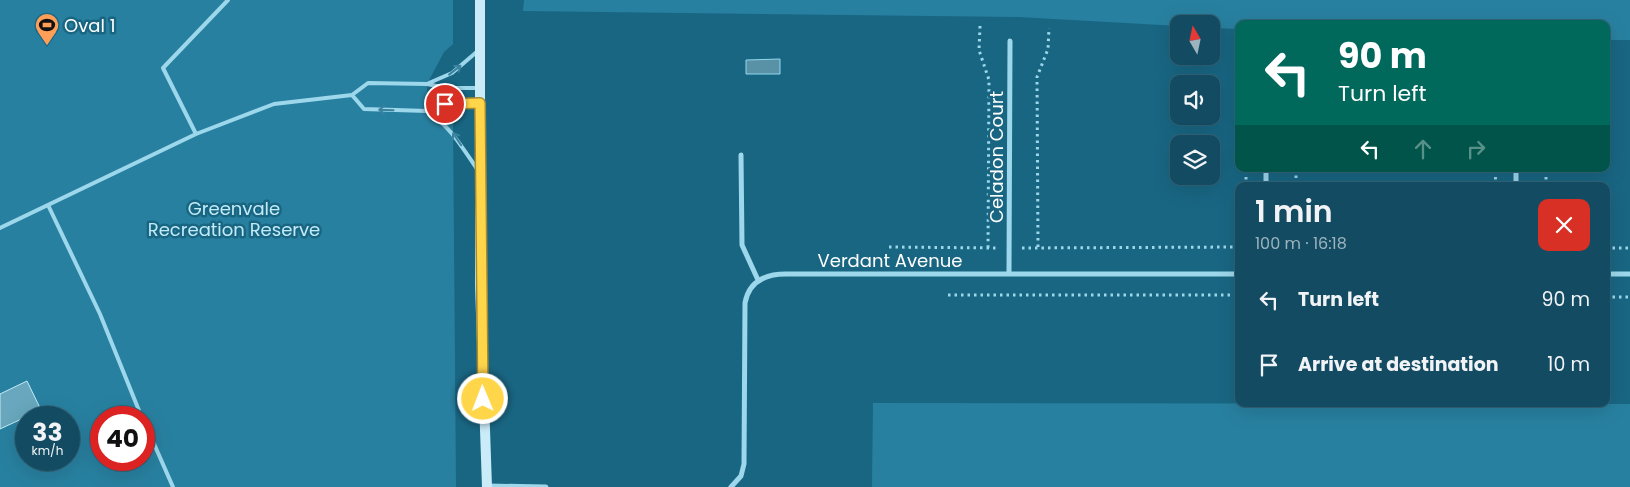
<!DOCTYPE html>
<html lang="en">
<head>
<meta charset="utf-8">
<style>
  body { margin:0; font-family:Poppins,sans-serif; background:#20566b; color:#f1f3f6; height:100vh; display:flex; flex-direction:column; font-size:19px; white-space:nowrap }
  * { box-sizing:border-box; margin:0 }
  p { font-size:16px; color:#9db4be }
  .icon { flex:none; width:28px; height:28px; fill:none; stroke:currentColor; stroke-width:2; stroke-linecap:round; stroke-linejoin:round }
  .map { position:relative; flex:1; overflow:hidden }
  .drawer { position:absolute; left:1235px; top:182px; width:375px; height:225px; display:flex; flex-direction:column; background:#134c62; border-radius:10px; box-shadow:0 5px 20px #0002,0 0 0 1px #326377 }
  .drawer>* { flex:none }
  .guide { position:absolute; left:1235px; top:20px; width:375px; height:152px; border-radius:10px; box-shadow:0 5px 20px #0002,0 0 0 1px #326377; background:#00695c; color:#fff; overflow:hidden }
  .needle { width:32px; rotate:351deg }
  .tools { position:absolute; left:1170px; top:15px; display:grid; gap:10px }
  .tools a { display:grid; place-items:center; width:50px; height:50px; border-radius:10px; background:#134c62; box-shadow:0 5px 20px #0002,0 0 0 1px #326377; font-size:25px }
  .speed { position:absolute; left:15px; top:406px; display:flex; gap:10px; font-size:25px; font-weight:700; text-align:center }
  .speed>* { display:grid; place-content:center; width:65px; height:65px; border-radius:50%; background:#134c62; box-shadow:0 5px 20px #0002,0 0 0 1px #326377; line-height:1 }
  .speed small { font-size:12px; font-weight:400 }
  .speed .limit { border:8px solid #d22; background:#fff; color:#111 }
  .pin { position:absolute; display:grid; place-items:center; width:42px; height:42px; color:#fff; margin:-21px; border:2px solid #fff; border-radius:50%; box-shadow:0 1px 5px #0007 }
  .me { position:absolute; width:55px; margin:-28px; rotate:359deg; stroke-linejoin:round; filter:drop-shadow(0 0 4px #0008) }
  .turn { display:flex; align-items:center; gap:18px; height:105px; padding:0 20px; font-size:22px }
  .turn .icon { width:65px; height:65px; stroke-width:2.5 }
  .turn b { display:block; font-size:35px; line-height:42px }
  .lanes { display:flex; align-items:center; height:48px; padding:0 20px; background:#0003; justify-content:center; gap:25px; direction:ltr }
  .lanes .off { opacity:.35 }
  .round { display:grid; place-items:center; flex:none; width:52px; height:52px; border-radius:10px; background:#20566b }
  .head { display:flex; align-items:center; justify-content:space-between; height:85px; padding:0 20px }
  h1 { font-size:30px; font-weight:600; line-height:38px }
  ul { padding:0; list-style:none }
  li { display:flex; align-items:center; gap:15px; height:65px; padding:0 20px }
  li div { flex:1 }
  li b { display:block; font-size:19px }
  li em { font-style:normal }
  .map>svg:first-child { display:block }
  .green { fill:#2880a0; fill-rule:evenodd }
  .water { fill:#5992a6; stroke:#90d7ee }
  .building { fill:#68a7bd; stroke:#c2ebf8 }
  .lines { fill:none; stroke-linecap:round; stroke-linejoin:round }
  .path { stroke:#9dd7eb; stroke-width:3; stroke-dasharray:2.5 4; stroke-linecap:butt }
  .lane { stroke:#9dd7eb; stroke-width:4 }
  .street { stroke:#9dd7eb; stroke-width:5 }
  .secondary { stroke:#caebf8; stroke-width:10 }
  .oneway { stroke:#3a829d }
  .route-casing { stroke:#a68a30; stroke-width:12 }
  .route { stroke:#ffd54a; stroke-width:9 }
  .labels { text-anchor:middle; dominant-baseline:central; stroke-width:5; stroke-linejoin:round; paint-order:stroke }
  .poi-label { font-size:18px; fill:#fff; stroke:#196683; text-anchor:start }
  .street-label { font-size:18px; fill:#fff; stroke:#196683 }
  .park-label { font-size:18px; fill:#c2ebf8; stroke:#196683 }
</style>
</head>
<body>
<div class="map">
<svg width="1630" height="487" viewBox="0 0 1630 487">
  <rect width="100%" height="100%" fill="#196683"/>
  <!-- green -->
  <path class="green" d="M0,0H453V44L444,52L427,84V111H443L453,121L456,487H0ZM26,418H69V460H26ZM101,418H144V460H101Z
    M524,0H1630V40H1606V24H1239V29L1211,28V24H1179V26L1019,17L523,11Z
    M873,403L1630,404V487H872Z"/>
  <!-- water -->
  <path class="water" d="M780,59V74H746V60Z"/>
  <!-- building -->
  <path class="building" d="M27,381L41,410L0,429V394Z"/>
  <g class="lines">
    <!-- path -->
    <path class="path" d="M980,26L979,50L989,80L988,248
      M1237,57L1239,60
      M1296,169V186
      M1246,186V169
      M1495,186L1496,169
      M1546,186V169
      M889,247L996,248
      M1038,247L1037,77L1048,49L1049,28
      M1022,248L1239,247
      M1606,248H1630
      M948,295H1239
      M1606,297H1630"/>
    <!-- lane -->
    <path class="lane" d="M429,83L452,73L479,50
      M352,95L364,109L427,111L445,104L479,103
      M427,111C450,126 462,147 477,169
      M196,134L163,68L228,0
      M48,205L100,314L142,418
      M0,228L196,134L274,104L352,95L368,83L427,84L446,88H478
      M144,421L173,487"/>
    <!-- street -->
    <path class="street" d="M741,155L742,245L758,280
      M1266,186V169
      M1516,186V169
      M1009,273L1010,41
      M1606,274H1630
      M487,486L546,487
      M731,487L741,476L744,464L745,303C749,281 765,274 786,274H1239"/>
    <!-- secondary -->
    <path class="secondary" d="M480,0V285L487,487"/>
  </g>
  <!-- one-way arrows -->
  <defs><path id="oneway-shaft" d="M-6 0H5M1.5-3L5.5 0L1.5 3" fill="none" stroke-width="1.6" stroke-linecap="round" stroke-linejoin="round" transform="scale(1.25)"/></defs>
  <g class="oneway">
    <use href="#oneway-shaft" transform="translate(455 70) rotate(-38)"/>
    <use href="#oneway-shaft" transform="translate(386 110) rotate(-178)"/>
    <use href="#oneway-shaft" transform="translate(457 139) rotate(-124)"/>
  </g>
  <g class="lines">
    <!-- route casing -->
    <g class="route-casing">
      <path id="route" d="M445,104L480,103L483,399"/>
    </g>
    <!-- route -->
    <use href="#route" class="route"/>
  </g>
  <!-- icons -->
  <defs>
    <g id="stadium-pin" transform="scale(1.25)"><path d="M0 17L-7.5 6A9.5 9.5 0 1 1 7.5 6Z" fill="#fe9f58" stroke="#196683"/><path d="M0-5a6.5 5 0 1 0 0 10a6.5 5 0 1 0 0-10ZM-3.5-1.8h7v3.6h-7Z" fill="#111"/></g>
  </defs>
  <g fill-rule="evenodd">
    <use href="#stadium-pin" x="47" y="25"/>
  </g>
  <g class="labels">
    <!-- poi labels -->
    <g class="poi-label">
      <text x="64" y="25">Oval 1</text>
    </g>
    <!-- street labels -->
    <g class="street-label">
      <text transform="translate(996 157) rotate(-90)">Celadon Court</text>
      <text x="890" y="260">Verdant Avenue</text>
    </g>
    <!-- park labels -->
    <g class="park-label">
      <text x="234" y="208">Greenvale<tspan x="234" dy="21">Recreation Reserve</tspan></text>
    </g>
  </g>
</svg>
<div class="tools">
<a><svg class="needle" viewBox="-14 -14 28 28"><path d="M0-13l5 13h-10z" fill="#e53935"/><path d="M0 13l5-13h-10z" fill="#9db4be"/></svg></a>
<a><svg class="icon" aria-label="sound" viewBox="0 0 24 24"><path d="M4 9h4l5-4v14l-5-4H4zM17 9q2 3 0 6"/></svg></a>
<a><svg class="icon" aria-label="layers" viewBox="0 0 24 24"><path d="M12 4l9 5-9 5-9-5zM3 14l9 5 9-5"/></svg></a>
</div>
<div class="speed"><div>33<small>km/h</small></div><div class="limit">40</div></div>
<div class="pin" style="left:445px;top:104px;background:#d93025"><svg class="icon" aria-label="arrive" viewBox="0 0 24 24"><path d="M6 21V4h12l-3 4 3 4H6"/></svg></div>
<svg class="me" style="left:483px;top:399px" viewBox="-20 -20 40 40"><circle r="17" fill="#ffd54a" stroke="#fff" stroke-width="3"/><path d="M0-11L8 9 0 5-8 9z" fill="#fff"/></svg>
<div class="guide">
<div class="turn"><svg class="icon" aria-label="left" viewBox="0 0 24 24"><path d="M17 20v-9H6M10 6l-5 5 5 5"/></svg><div><b>90 m</b>Turn left</div></div>
<div class="lanes"><svg class="icon" aria-label="left" viewBox="0 0 24 24"><path d="M17 20v-9H6M10 6l-5 5 5 5"/></svg><svg class="icon off" aria-label="ahead" viewBox="0 0 24 24"><path d="M12 20V5M6 11l6-6 6 6"/></svg><svg class="icon off" aria-label="right" viewBox="0 0 24 24"><path d="M7 20v-9h11M14 6l5 5-5 5"/></svg></div>
</div>
<section class="drawer">
<div class="head"><div><h1>1 min</h1><p>100 m · 16:18</p></div><a class="round" style="background:#d93025;color:#fff"><svg class="icon" aria-label="close" viewBox="0 0 24 24"><path d="M6 6l12 12M18 6L6 18"/></svg></a></div>
<ul>
<li><svg class="icon" aria-label="left" viewBox="0 0 24 24"><path d="M17 20v-9H6M10 6l-5 5 5 5"/></svg><div><b>Turn left</b></div><em>90 m</em></li>
<li><svg class="icon" aria-label="arrive" viewBox="0 0 24 24"><path d="M6 21V4h12l-3 4 3 4H6"/></svg><div><b>Arrive at destination</b></div><em>10 m</em></li>
</ul>
</section>
</div>
</body>
</html>
